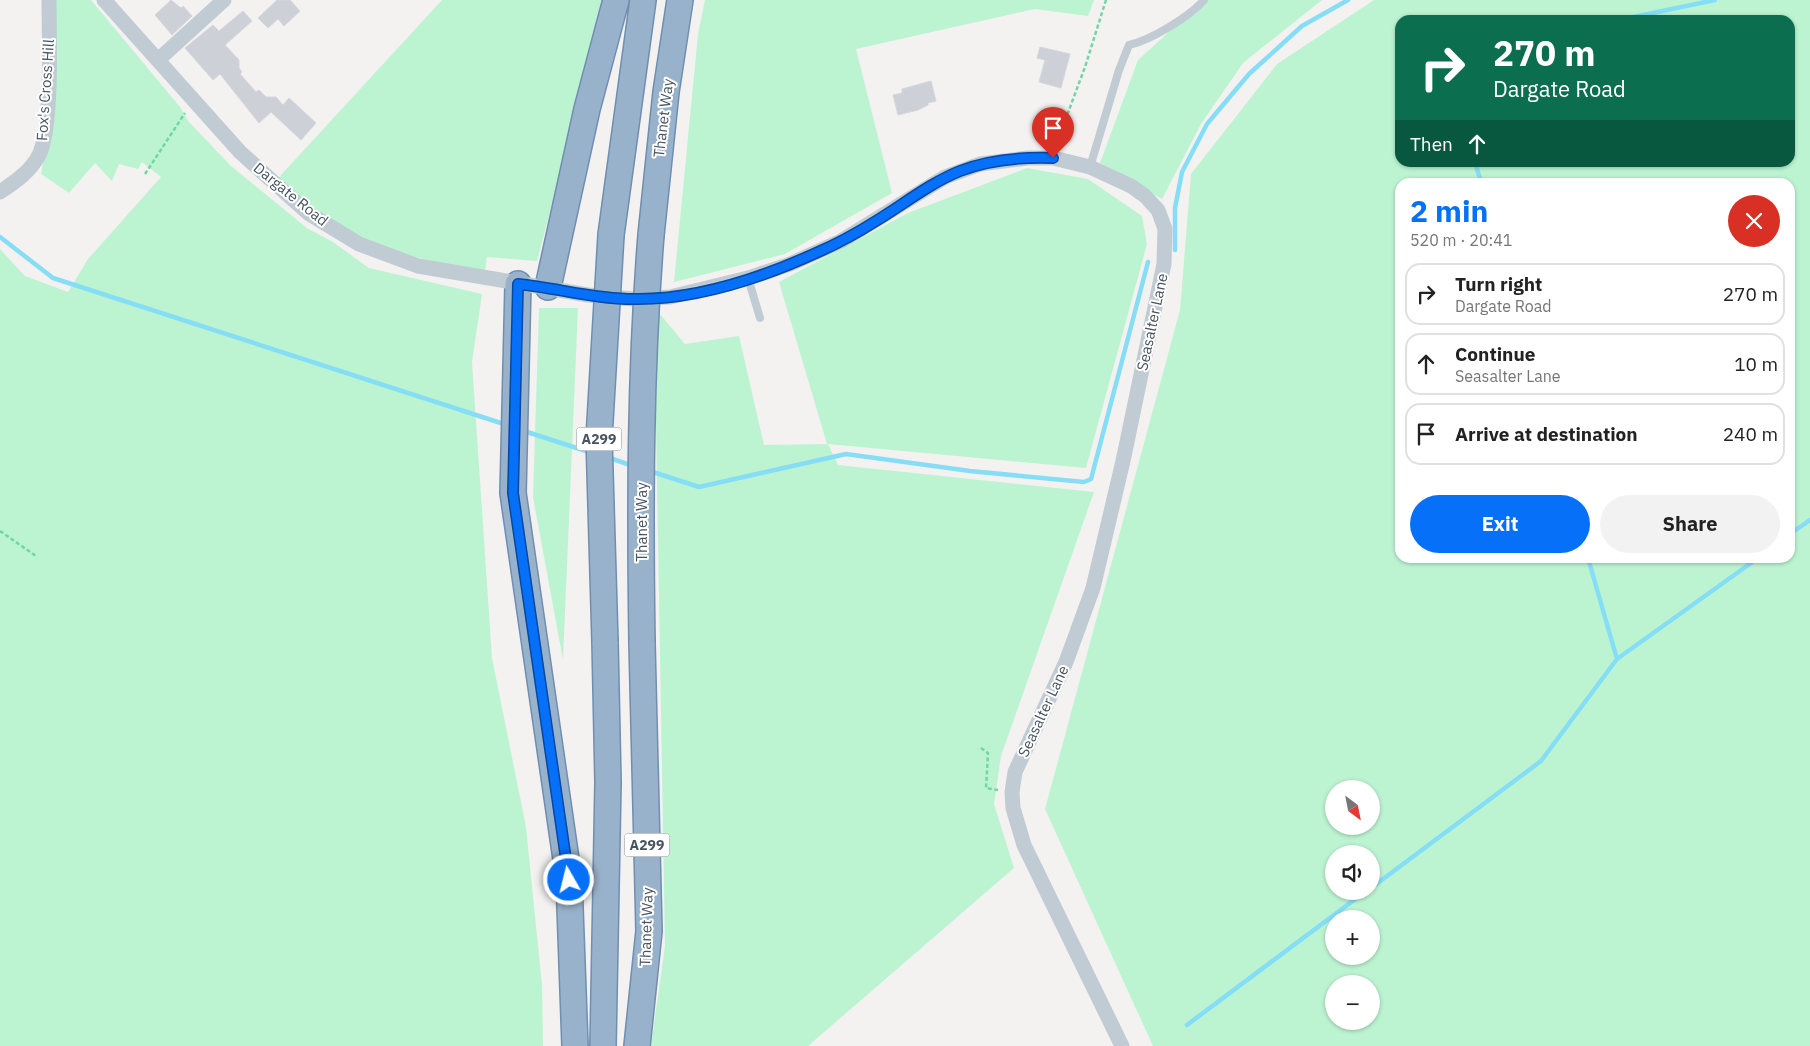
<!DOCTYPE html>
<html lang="en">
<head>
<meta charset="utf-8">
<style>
  body { margin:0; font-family:"IBM Plex Sans",sans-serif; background:#f2f2f2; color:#222; height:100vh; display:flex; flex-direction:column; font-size:19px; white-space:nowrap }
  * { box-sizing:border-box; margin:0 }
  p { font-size:16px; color:#767676 }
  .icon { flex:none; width:28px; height:28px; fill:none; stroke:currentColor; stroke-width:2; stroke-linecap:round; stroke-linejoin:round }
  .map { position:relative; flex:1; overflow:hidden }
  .side { position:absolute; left:1395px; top:178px; width:400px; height:385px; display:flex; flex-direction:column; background:#fff; border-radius:15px; box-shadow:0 1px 4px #0004 }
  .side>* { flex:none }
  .top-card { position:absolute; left:1395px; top:15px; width:400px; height:152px; border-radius:15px; box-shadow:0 1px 4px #0004; background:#0b6e4f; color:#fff; overflow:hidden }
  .needle { width:32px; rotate:148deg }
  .fabs { position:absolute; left:1325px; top:780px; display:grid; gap:10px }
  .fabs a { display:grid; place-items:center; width:55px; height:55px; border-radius:50%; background:#fff; box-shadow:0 1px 4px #0004; font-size:25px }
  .pin { position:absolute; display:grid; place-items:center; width:42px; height:42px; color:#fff; margin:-51px -21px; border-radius:50% 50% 50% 0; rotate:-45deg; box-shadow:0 0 5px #0007 }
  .pin .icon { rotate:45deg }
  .me { position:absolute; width:55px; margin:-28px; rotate:352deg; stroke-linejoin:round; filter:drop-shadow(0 0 4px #0008) }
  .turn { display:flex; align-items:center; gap:18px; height:105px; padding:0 15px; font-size:22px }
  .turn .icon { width:65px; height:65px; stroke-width:2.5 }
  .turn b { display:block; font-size:35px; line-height:42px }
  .then { display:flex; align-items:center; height:48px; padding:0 15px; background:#0003; gap:10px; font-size:19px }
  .round { display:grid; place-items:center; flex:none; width:52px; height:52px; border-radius:26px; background:#f2f2f2 }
  .head { display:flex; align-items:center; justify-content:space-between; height:85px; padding:0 15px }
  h1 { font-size:30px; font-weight:700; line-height:38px; color:#0670f9 }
  .action { display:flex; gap:10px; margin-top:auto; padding:10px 15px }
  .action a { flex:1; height:58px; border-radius:30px; background:#0670f9; color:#fff; font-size:20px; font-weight:700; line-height:58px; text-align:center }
  .action a+a { background:#f2f2f2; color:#222 }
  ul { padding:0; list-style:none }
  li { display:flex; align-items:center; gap:15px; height:62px; margin:0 10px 8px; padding:0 5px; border:2px solid #e0e0e0; border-radius:15px }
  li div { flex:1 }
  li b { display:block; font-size:19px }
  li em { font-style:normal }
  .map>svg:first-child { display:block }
  .green { fill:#bcf4d2; fill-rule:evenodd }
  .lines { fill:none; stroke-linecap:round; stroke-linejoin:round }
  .stream { stroke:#85def6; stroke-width:4.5 }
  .building { fill:#cdd0d6; stroke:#d4d7dd }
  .trunk-casing { stroke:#6f8eb0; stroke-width:28 }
  .path { stroke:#70d7a4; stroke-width:2.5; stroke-dasharray:4 2.5; stroke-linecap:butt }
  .service { stroke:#c1cbd4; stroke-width:8 }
  .minor { stroke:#c1cbd4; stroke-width:15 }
  .trunk { stroke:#99b2cb; stroke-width:25 }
  .trunk-bridge-casing { stroke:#6f8eb0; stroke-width:28; stroke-linecap:butt }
  .trunk-bridge { stroke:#99b2cb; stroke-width:25 }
  .route-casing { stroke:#0449a2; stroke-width:12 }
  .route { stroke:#0670f9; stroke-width:9 }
  .labels { text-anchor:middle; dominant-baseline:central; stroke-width:4; stroke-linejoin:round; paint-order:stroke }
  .shield { fill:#fff; stroke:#7e8790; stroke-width:1 }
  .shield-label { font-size:14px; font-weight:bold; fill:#475461 }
  .street-label { font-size:15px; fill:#475461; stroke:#fff }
</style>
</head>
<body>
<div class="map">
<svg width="1810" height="1046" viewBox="0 0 1810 1046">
  <rect width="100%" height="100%" fill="#f4f1f1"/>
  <!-- green -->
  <path class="green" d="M56,0H91L180,107L189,122L231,166L307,228L333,242L369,268L482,294L472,362L492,658L526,827L542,985L543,1046H0V249L25,276L68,292L88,259L161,177L142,162L138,169L119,164L112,181L95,163L69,193L41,174L51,117Z
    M442,0H606L537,261L487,257L485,271C446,264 407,258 371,242C337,228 308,203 279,181L281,175Z
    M705,0H1094L1088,16L1035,9L856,49L892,193L785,254L674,282L698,34Z
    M1204,0H1322L1243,63L1201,124L1162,199L1100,163L1138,60Z
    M1374,0H1810V1046H1153L1045,809L1180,310L1191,174L1277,64ZM1400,20H1790V162H1400ZM1400,182H1790V558H1400ZM1334,789H1371V826H1334ZM1334,854H1371V891H1334ZM1334,919H1371V956H1334ZM1334,984H1371V1021H1334Z
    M1027,168L1088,179L1142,216L1147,244L1086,468L828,444L838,465L1094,492L1001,756L994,804L1014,868L808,1046H651L665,946L654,307L685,344L739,336L764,445L827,444L779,282L908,213Z
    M539,308H578L563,660L533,497Z"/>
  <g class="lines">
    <!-- stream -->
    <path class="stream" d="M1619,20L1715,0
      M1475,162L1481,182
      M0,237L53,278L507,425
      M1175,250V208L1182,172L1207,124L1249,74L1302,26L1348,0
      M521,430L592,453
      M607,457L633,466
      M650,471L699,487L846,454L970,471L1084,482L1091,479L1148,262
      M1790,534L1810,520
      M1588,558L1617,659
      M1371,888L1541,761L1617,659L1758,558
      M1187,1025L1366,891"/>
  </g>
  <!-- building -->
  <path class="building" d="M171,0L181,8L183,6L192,16L172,35L155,15Z
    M277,0H290L300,11L284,26L278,19L268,28L258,18Z
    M243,11L252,21L225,45L239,60V68L242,72L240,74L256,92L259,90L266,97H276L283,105L289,98L316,123L301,140L271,112L259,123L220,74L213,80L185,48L213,25L219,31Z
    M1040,47L1070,54L1061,88L1039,82L1045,60L1037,58Z
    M931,81L936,101L928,103V105L918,110L898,115L893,95L902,93V89Z"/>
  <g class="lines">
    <!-- trunk casing -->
    <g class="trunk-casing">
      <path id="trunk" d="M611,235L643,0
        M651,235L666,92L680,0
        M518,284L513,493L569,880L575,1046
        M548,287L587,109L616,0
        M603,1046L608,782L605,642
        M637,1046L649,931L642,643"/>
    </g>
    <!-- path -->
    <path class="path" d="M1056,145L1085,67L1106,0
      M145,174L185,113
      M0,531L36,556
      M981,748L988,753L986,788L998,790"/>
    <!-- service -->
    <path class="service" d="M1090,167L1119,70L1129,45C1151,40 1189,17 1204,0
      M748,278L760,318"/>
    <!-- minor -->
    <path class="minor" d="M104,0L240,152L308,213L359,244L418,266L588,295L634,299L670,297L748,278L790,264L841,241L945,177L980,164L1028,158H1053L1090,167L1131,186L1145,196L1158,210L1165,229L1164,264L1123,461L1093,588L1066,662L1015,772L1012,792L1013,808L1024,845L1122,1046
      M158,60L224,0
      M0,192C15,182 31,171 39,155C53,126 49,35 49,0"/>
    <!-- trunk -->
    <use href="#trunk" class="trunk"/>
    <!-- trunk-bridge casing -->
    <g class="trunk-bridge-casing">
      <path id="trunk-bridge" d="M605,642L599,438L611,235
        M642,643C640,506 640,372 651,235"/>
    </g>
    <!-- trunk-bridge -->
    <use href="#trunk-bridge" class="trunk-bridge"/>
  </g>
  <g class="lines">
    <!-- route casing -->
    <g class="route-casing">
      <path id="route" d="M569,880L513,493L518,284C557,288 595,299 634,299C695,300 761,278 816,253C837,244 857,233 876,221C904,204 930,183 960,171C990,159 1021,157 1053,158"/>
    </g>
    <!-- route -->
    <use href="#route" class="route"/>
  </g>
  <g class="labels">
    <!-- shield labels -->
    <g class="shield">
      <rect x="576.5" y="427.5" width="45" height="23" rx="4"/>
      <rect x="624.5" y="833.5" width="45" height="23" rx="4"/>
    </g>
    <g class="shield-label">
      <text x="599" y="439">A299</text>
      <text x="647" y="845">A299</text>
    </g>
    <!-- street labels -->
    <g class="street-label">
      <text transform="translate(45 90) rotate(-86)">Fox's Cross Hill</text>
      <text transform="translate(663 118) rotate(-83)">Thanet Way</text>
      <text transform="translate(291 194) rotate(39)">Dargate Road</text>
      <text transform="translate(1152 322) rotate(-78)">Seasalter Lane</text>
      <text transform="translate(641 522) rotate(-90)">Thanet Way</text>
      <text transform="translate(1043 711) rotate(-65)">Seasalter Lane</text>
      <text transform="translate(646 927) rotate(-88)">Thanet Way</text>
    </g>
  </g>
</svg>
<div class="fabs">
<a><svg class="needle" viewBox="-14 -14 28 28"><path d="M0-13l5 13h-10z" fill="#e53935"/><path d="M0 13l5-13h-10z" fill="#767676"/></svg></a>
<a><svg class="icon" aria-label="sound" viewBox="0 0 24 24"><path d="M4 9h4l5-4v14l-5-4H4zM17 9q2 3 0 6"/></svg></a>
<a>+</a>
<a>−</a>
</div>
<div class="pin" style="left:1053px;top:158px;background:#d93025"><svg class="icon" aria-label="arrive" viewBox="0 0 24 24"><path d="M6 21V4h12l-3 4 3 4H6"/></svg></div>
<svg class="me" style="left:569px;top:880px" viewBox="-20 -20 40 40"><circle r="17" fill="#0670f9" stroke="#fff" stroke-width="3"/><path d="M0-11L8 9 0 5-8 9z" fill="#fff"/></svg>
<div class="top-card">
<div class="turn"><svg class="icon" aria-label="right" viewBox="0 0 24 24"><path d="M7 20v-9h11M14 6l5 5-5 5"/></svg><div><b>270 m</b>Dargate Road</div></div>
<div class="then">Then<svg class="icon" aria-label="ahead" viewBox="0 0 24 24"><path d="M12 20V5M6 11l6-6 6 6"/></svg></div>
</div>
<section class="side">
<div class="head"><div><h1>2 min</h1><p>520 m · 20:41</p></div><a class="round" style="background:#d93025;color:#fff"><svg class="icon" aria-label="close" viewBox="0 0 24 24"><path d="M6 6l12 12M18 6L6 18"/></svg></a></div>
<ul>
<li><svg class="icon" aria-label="right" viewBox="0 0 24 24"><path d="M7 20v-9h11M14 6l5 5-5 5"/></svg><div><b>Turn right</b><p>Dargate Road</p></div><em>270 m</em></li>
<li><svg class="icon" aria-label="ahead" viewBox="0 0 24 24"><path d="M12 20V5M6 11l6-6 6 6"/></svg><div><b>Continue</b><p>Seasalter Lane</p></div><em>10 m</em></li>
<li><svg class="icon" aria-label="arrive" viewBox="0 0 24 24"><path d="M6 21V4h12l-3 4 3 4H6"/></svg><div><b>Arrive at destination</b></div><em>240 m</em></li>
</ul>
<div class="action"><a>Exit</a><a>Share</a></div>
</section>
</div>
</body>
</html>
